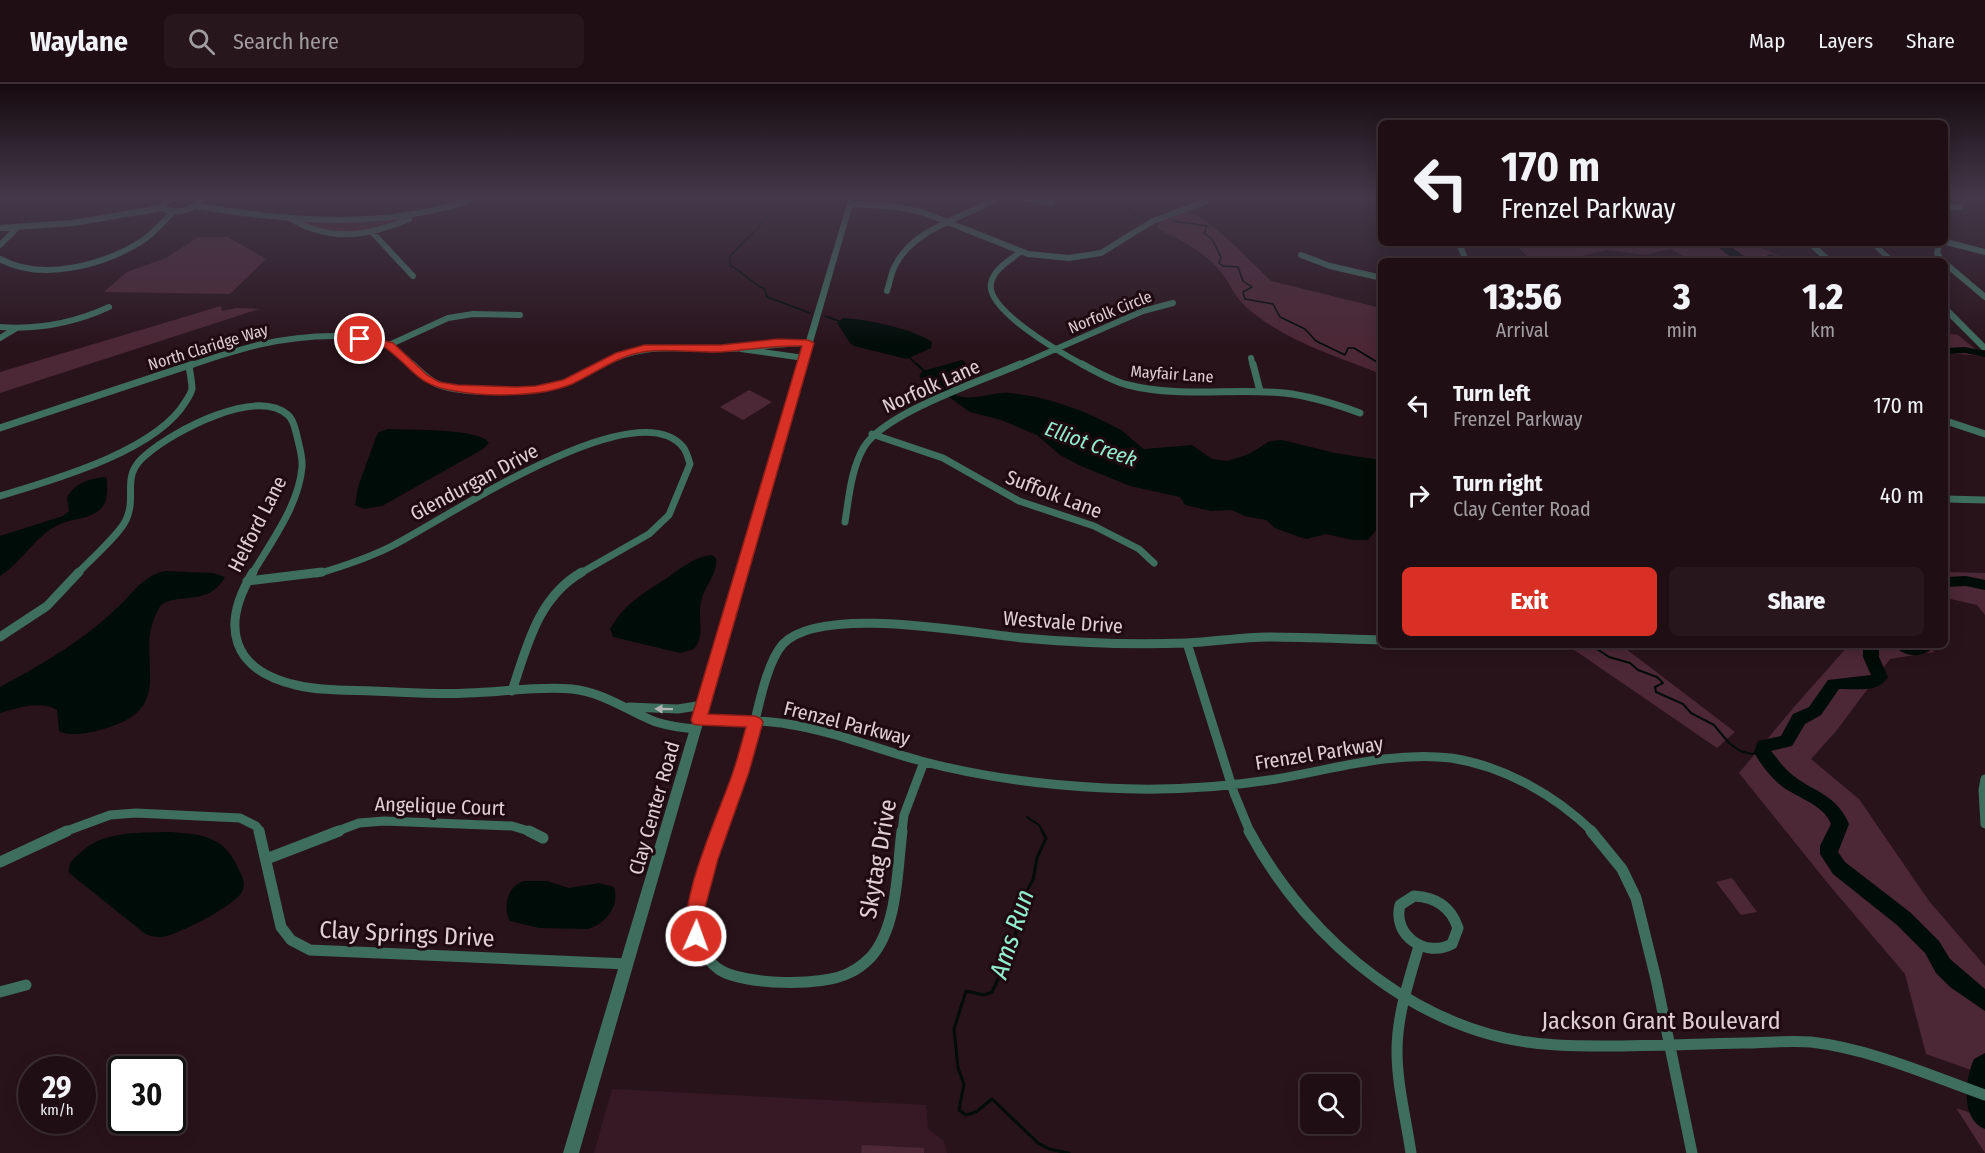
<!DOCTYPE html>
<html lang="en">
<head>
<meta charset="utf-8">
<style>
  body { margin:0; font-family:"Fira Sans Condensed",sans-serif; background:#27171d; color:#f1f3f6; height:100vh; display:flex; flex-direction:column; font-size:22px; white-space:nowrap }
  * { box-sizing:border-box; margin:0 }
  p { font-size:20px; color:#a19ca0 }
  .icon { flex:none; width:33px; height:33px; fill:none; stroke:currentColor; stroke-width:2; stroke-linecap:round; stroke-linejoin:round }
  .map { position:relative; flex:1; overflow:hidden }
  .side { position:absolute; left:1378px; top:174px; width:570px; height:390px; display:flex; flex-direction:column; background:#1f0e14; border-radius:9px; box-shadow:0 3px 15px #0003,0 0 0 2px #3c2e34 }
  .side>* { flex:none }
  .top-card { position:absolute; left:1378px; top:36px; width:570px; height:126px; border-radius:9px; box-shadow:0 3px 15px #0003,0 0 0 2px #3c2e34; background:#1f0e14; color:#f1f3f6; overflow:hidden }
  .fabs { position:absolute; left:1300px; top:990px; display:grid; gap:12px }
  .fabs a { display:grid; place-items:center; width:60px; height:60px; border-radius:9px; background:#1f0e14; box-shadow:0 3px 15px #0003,0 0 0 2px #3c2e34; font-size:30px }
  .speed { position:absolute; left:18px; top:972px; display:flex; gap:12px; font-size:30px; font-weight:700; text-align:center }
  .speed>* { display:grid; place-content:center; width:78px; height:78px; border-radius:50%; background:#1f0e14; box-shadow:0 3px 15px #0003,0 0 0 2px #3c2e34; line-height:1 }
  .speed small { font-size:15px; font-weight:400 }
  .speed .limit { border:3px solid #111; border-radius:9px; background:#fff; color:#111 }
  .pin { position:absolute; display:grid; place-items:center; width:51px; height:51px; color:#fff; margin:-26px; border:3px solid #fff; border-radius:50%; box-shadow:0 2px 6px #0007 }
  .me { position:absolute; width:66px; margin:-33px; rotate:2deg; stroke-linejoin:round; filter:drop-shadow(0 0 4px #0008) }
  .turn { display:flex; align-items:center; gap:21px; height:126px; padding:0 24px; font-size:27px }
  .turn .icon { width:78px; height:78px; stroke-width:2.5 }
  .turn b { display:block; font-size:42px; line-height:51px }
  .eta { display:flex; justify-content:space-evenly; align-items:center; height:102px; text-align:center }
  .eta b { font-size:36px; font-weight:800; line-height:42px }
  .action { display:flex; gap:12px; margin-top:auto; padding:12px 24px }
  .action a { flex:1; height:69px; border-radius:9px; background:#d93025; color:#fff; font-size:24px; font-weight:800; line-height:69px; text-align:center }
  .action a+a { background:#27171d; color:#f1f3f6 }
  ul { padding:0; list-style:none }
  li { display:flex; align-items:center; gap:18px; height:90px; padding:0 24px }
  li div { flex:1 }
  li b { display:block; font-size:22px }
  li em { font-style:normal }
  header { display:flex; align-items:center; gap:36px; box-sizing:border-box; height:84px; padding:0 30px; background:#1f0e14; border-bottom:2px solid #3c2e34 }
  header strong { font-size:28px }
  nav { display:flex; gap:33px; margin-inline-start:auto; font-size:21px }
  .search { width:420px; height:54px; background:#27171d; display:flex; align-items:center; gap:15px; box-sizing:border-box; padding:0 21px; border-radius:9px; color:#a19ca0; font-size:22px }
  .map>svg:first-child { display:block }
  .built { fill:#361924 }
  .green { fill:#4c2735 }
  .water { fill:#000c07 }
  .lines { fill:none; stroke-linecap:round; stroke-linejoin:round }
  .stream-far2 { stroke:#000c07; stroke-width:1.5 }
  .stream-far1 { stroke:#000c07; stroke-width:2 }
  .stream { stroke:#000c07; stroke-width:3 }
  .river { fill:#000c07; fill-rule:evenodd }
  .minor-far3 { stroke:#3e6e5e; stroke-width:6 }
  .minor-far2 { stroke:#3e6e5e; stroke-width:7 }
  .minor-far1 { stroke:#3e6e5e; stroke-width:9 }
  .minor { stroke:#3e6e5e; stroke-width:11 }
  .tertiary { fill:#3e6e5e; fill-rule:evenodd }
  .oneway { fill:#afb2b1 }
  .route { fill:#d93025; stroke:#8d1f18; stroke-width:1.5 }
  .labels { text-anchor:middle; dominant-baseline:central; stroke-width:6; stroke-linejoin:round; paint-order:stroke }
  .far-street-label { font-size:16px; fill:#e0cfd5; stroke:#1f0a12 }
  .street-label { font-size:20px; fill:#e0cfd5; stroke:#1f0a12 }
  .water-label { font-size:21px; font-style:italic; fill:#91efcf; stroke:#1f0a12 }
  .near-street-label { font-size:24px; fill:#e0cfd5; stroke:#1f0a12 }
  .near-water-label { font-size:26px; font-style:italic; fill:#91efcf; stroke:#1f0a12 }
</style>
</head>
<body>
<header>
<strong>Waylane</strong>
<div class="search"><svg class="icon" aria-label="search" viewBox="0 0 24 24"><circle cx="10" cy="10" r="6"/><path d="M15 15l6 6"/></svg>Search here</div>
<nav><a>Map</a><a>Layers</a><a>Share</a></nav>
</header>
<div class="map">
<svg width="1985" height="1069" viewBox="0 0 1985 1069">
  <rect width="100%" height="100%" fill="#29131b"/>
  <!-- built -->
  <path class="built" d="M612,1005L926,1021L928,1045L944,1057L947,1069H594Z"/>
  <!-- green -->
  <path class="green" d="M1185,128L1201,133L1230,157L1271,197L1381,224V290C1335,272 1282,256 1245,222C1234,212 1230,199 1221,188C1204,167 1180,156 1157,144L1160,137Z
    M404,135C381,145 349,153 323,147C316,146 308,140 301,137Z
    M198,153H228L266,175L230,210L104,208L127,188L166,174Z
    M1519,159H1751L1789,177H1693L1670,165L1646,171L1607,166L1568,175L1532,177L1518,163Z
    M221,222L222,227L237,224L259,225L0,309V288Z
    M1946,249L1958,251L1984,272L1946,269Z
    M749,306L772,318L743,336L720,323Z
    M1946,488L1985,489V531L1977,521L1946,514Z
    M1567,561H1621L1735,648L1717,664Z
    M1849,561H1932L1934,568L1890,575L1837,646L1811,675L1859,715L1929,817L1985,882V991L1926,970L1905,890L1830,802L1739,689L1794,623Z
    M1732,794L1757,828L1741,831L1716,798Z
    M1956,1024L1985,1034V1069Z
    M862,1061L924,1064V1069H861Z"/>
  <!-- water -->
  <path class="water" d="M843,234C866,235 914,245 932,258L931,264L907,275L854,262L850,259L837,239Z
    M962,276L970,283L946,296C953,327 988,307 1009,309C1046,312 1087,327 1119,345C1128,350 1135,359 1144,365L1192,361L1212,375L1228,377L1249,370L1270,357L1282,356L1335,369L1381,376V440L1368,456H1353L1326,450L1307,455L1299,453L1275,444L1266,436L1244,432L1232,426L1211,427L1185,421L1180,413L1130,402L1081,382L1060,371L1037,351L1001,336L970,328L939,306L926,301L919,292L923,287Z
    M388,345C406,346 482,344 489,359L483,365L382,422L364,425L355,421L358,403L376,353L379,348Z
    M103,393L107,394C107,403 108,415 103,422C93,436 70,434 56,442C34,454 22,478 0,492V452L63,432L69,427L67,414C73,400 89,395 103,393Z
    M712,471L716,474C718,491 704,502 701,518C697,534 706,550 694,565L680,569L613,553L610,545C625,518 646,508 670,492C682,483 696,472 712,471Z
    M166,487L213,489L225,493C207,526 169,505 158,526C131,575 183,625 100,646C89,649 70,653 59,647L57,626C42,616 16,624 0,629V603C46,578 88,554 125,516C136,504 149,489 166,487Z
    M167,748C202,750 224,751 239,786C243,794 246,800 242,808C234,822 178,851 162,853C155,853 149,852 144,849L69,789C68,779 73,775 80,769C103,747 136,749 167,748Z
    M525,797H547L569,804L599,799L614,803C620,822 606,840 588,845L539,844L510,837C502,823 508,800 525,797Z"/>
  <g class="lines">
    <!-- stream-far2 -->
    <path class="stream-far2" d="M781,113L758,144L730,172V181C743,188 752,200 765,205L767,213L810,229
      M1112,113L1137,132L1147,134
      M1173,137L1207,142L1204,149L1212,155L1221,173L1219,179L1223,182L1238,183L1243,197L1252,203L1243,208L1245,215L1273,220L1280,233L1305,245L1316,257L1345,271L1348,264H1354L1377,278L1382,277
      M825,232L839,237
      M909,273L918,282"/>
    <!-- stream-far1 -->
    <path class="stream-far1" d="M917,280L925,288
      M1591,561L1609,573L1630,579L1638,586L1657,593L1663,599L1655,603L1656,608L1683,620L1691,629L1714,641L1729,659L1740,667L1752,670L1762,668
      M1027,733L1039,741L1043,748"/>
    <!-- stream -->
    <path class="stream" d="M1042,747L1046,754L1037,774L1033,796L1023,813L1013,864L992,908L984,911L966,907L954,945L958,984L964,1000L959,1026L966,1031L976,1028L992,1015L1038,1059L1049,1065L1069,1069"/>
    <!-- river -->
    <path class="river" d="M1715,159H1726L1751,177C1735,177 1725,171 1715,159Z
      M1770,170L1786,175L1787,177H1757Z
      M1965,263L1985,267V273L1965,269L1946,270V264Z
      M1966,492L1985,496V506L1966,502L1946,503V493Z
      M1863,561H1879V573L1888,593C1878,610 1856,604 1839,605L1821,631L1805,640L1792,662L1771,667C1777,674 1783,683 1790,689C1812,708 1836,709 1849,740L1838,768L1845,778L1911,829L1939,857L1950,875L1985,905V927L1950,903L1936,889L1925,869L1897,841L1833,790L1820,770V762L1831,740C1823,719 1793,713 1778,699C1769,691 1759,678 1754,668L1758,657L1781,652L1793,630L1809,623L1828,596L1871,591L1863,573Z
      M1894,561H1935C1926,575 1903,574 1894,561Z
      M1985,969V1045C1960,1035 1965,995 1974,975Z"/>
    <!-- minor-far3 -->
    <path class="minor-far3" d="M174,113L165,118L162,124C175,130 190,128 200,117L198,113
      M1020,113L1052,119
      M850,120L891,122L922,128L1028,170L1069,174L1101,169L1153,137L1218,113
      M197,122C292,138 388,146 480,113
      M1946,123H1960
      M289,134C330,158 366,153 409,135
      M0,144L73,139L162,124
      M371,147L413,192
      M1946,158L1985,168
      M1459,159L1466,177
      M1810,159L1829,177
      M1940,159L1937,169L1942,177
      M0,161L17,144
      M1019,169C1009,177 994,185 991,199C985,226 1063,270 1085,282
      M1301,171L1330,182L1382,194
      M0,175C42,198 104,181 142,157C154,149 163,138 173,128
      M1946,180L1985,213
      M887,207C890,198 891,188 896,180C915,143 966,134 998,113
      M0,243C39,246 74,239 109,223
      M0,254L15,245
      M389,261L448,234L473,230L520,231
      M741,265L804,274
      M1251,274L1253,282
      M189,282C238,265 280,252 334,252C349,252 365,252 380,257C393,262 404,272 414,282
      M600,282C643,257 675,266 721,265C751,265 780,259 809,259
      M1017,282L1143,227L1173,219"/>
    <!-- minor-far2 -->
    <path class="minor-far2" d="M412,280C420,288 427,295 437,300C465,311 532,309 561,300C576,295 589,288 603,280
      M1082,280C1097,288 1112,297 1128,301C1179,314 1233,304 1284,309C1311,312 1336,320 1360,329
      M1253,280L1260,307
      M1946,337L1985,350
      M0,344L193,280
      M872,350L943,374L1019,417L1094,442L1139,465L1154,479
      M0,412C53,396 157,367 186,317C188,314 191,309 192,305C192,298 190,289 189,282
      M1946,415L1985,416
      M845,438C849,413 851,385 864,363C885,329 981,297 1020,280
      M77,490C90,476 119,451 126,436C138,410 119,392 147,370C174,347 256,303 288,331C294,336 295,345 297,352C299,362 303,373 302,383C299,421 271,458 252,490
      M317,490C344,482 369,474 394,461C443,436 636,305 683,363C687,368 688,374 690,380L669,431L649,450L579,490"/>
    <!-- minor-far1 -->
    <path class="minor-far1" d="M253,488C220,542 231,586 296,601C321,607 347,606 373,607C404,608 436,611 468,609C502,608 537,602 572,605C603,608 628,627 656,638C669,642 682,644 696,645
      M247,497L322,488
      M0,553L47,522L79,488
      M1187,559L1234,709L1250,748
      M512,607C527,562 538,513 582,488
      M629,623L678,625L703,621
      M699,635C728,637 758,635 787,640C833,647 877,665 921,677C981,693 1043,701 1105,704C1162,707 1220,704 1276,695C1334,685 1392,667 1451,674C1504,682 1555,711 1593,748
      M1985,695L1983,706L1985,740
      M64,748L110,731L136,729L240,734L256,742L260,748
      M335,748L359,739L384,737L512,742L532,748
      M719,748C728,724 738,700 745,676C755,645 763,582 783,560C820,520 971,549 1023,554C1077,559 1132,561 1187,559C1214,558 1241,553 1268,553C1306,553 1344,555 1382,556
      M902,748L904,731L924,678"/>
    <!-- minor -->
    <path class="minor" d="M259,747L281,843L291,856L310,866L627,880
      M529,747L543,754
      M719,747C711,769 689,831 696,853C700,864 709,879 720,886C744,901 823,903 849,889C856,886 865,879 871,873C898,842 897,786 902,747
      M1249,747C1309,859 1425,955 1557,961C1618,964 1681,960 1743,959C1765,959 1789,956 1811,958C1871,965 1929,991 1985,1011
      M1591,747L1622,785L1636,814L1656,895L1692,1069
      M269,774L339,747
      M0,778L67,747
      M1414,812C1436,813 1451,823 1458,844L1452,860C1426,874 1392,852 1400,821Z
      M0,908L26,901
      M1411,1069C1406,1035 1397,1001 1397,967C1397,931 1409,896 1419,862"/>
    <!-- tertiary -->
    <path class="tertiary" d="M849,113H855L579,1069H563Z
      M1869,159H1876L1896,177H1888Z
      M1946,224H1949L1985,260V266H1982L1946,230Z"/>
  </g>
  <!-- one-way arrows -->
  <defs><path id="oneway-solid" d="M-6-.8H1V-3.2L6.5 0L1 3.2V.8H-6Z" transform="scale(1.5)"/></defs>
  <use class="oneway" href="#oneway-solid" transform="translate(664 625) rotate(-179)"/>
  <!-- sky -->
  <linearGradient id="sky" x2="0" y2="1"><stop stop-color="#170a0f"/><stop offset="0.43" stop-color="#43394a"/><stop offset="1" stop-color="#43394a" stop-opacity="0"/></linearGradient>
  <rect width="1985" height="263" fill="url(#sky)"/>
  <!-- route -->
  <path class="route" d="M360,251L393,259L427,291L439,298L458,301L516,303L536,302L563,296L616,269L644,261H721L778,255L808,256L814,259L708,630L755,632L760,634L763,638L749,688L718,775L703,831L704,852L702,858L696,860L689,858C674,823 721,725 733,688C738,673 742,658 746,643L699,641L693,640L691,636L802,262C775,261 748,266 721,268C695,269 668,264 643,268C617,272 596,289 572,300C542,313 487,313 455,307C416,301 415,286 387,265C380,259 366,259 357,257V252Z"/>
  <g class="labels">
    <!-- far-street labels -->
    <g class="far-street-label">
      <text transform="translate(1110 228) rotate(-22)">Norfolk Circle</text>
      <text transform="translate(208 263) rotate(-17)">North Claridge Way</text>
      <text transform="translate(1172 290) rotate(4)">Mayfair Lane</text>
    </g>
    <!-- street labels -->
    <g class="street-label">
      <text transform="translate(931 302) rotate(-24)">Norfolk Lane</text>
      <text transform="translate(474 398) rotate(-28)">Glendurgan Drive</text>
      <text transform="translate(1054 410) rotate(21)">Suffolk Lane</text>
      <text transform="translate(257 440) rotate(-63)">Helford Lane</text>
      <text transform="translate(1063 538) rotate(4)">Westvale Drive</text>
      <text transform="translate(847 639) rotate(14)">Frenzel Parkway</text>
      <text transform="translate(1319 669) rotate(-9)">Frenzel Parkway</text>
      <text transform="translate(440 722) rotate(2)">Angelique Court</text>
      <text transform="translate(654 724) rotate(-74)">Clay Center Road</text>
    </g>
    <!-- water labels -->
    <g class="water-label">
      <text transform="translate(1091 360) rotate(20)">Elliot Creek</text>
    </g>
    <!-- near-street labels -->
    <g class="near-street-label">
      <text transform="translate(878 775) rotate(-80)">Skytag Drive</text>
      <text transform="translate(407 850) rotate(3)">Clay Springs Drive</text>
      <text x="1661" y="937">Jackson Grant Boulevard</text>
    </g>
    <!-- near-water labels -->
    <g class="near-water-label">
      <text transform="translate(1012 850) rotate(-72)">Ams Run</text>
    </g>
  </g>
</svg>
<div class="fabs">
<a><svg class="icon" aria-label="search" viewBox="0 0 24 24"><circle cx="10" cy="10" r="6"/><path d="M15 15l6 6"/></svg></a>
</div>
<div class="speed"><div>29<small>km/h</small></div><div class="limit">30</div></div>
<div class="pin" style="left:360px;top:255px;background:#d93025"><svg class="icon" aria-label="arrive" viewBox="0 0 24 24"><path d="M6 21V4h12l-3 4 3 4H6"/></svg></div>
<svg class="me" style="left:696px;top:852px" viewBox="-20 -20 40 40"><circle r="17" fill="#d93025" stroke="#fff" stroke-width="3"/><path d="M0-11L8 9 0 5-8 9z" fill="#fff"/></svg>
<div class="top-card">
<div class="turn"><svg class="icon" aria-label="left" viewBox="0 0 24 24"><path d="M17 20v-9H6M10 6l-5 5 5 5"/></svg><div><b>170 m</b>Frenzel Parkway</div></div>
</div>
<section class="side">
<div class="eta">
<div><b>13:56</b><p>Arrival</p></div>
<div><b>3</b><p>min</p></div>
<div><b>1.2</b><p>km</p></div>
</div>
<ul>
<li><svg class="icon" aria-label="left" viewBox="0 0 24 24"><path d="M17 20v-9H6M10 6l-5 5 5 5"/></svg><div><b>Turn left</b><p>Frenzel Parkway</p></div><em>170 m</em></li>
<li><svg class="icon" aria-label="right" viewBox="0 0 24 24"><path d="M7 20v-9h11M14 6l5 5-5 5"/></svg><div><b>Turn right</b><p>Clay Center Road</p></div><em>40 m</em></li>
</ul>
<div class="action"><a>Exit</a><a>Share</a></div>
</section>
</div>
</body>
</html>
